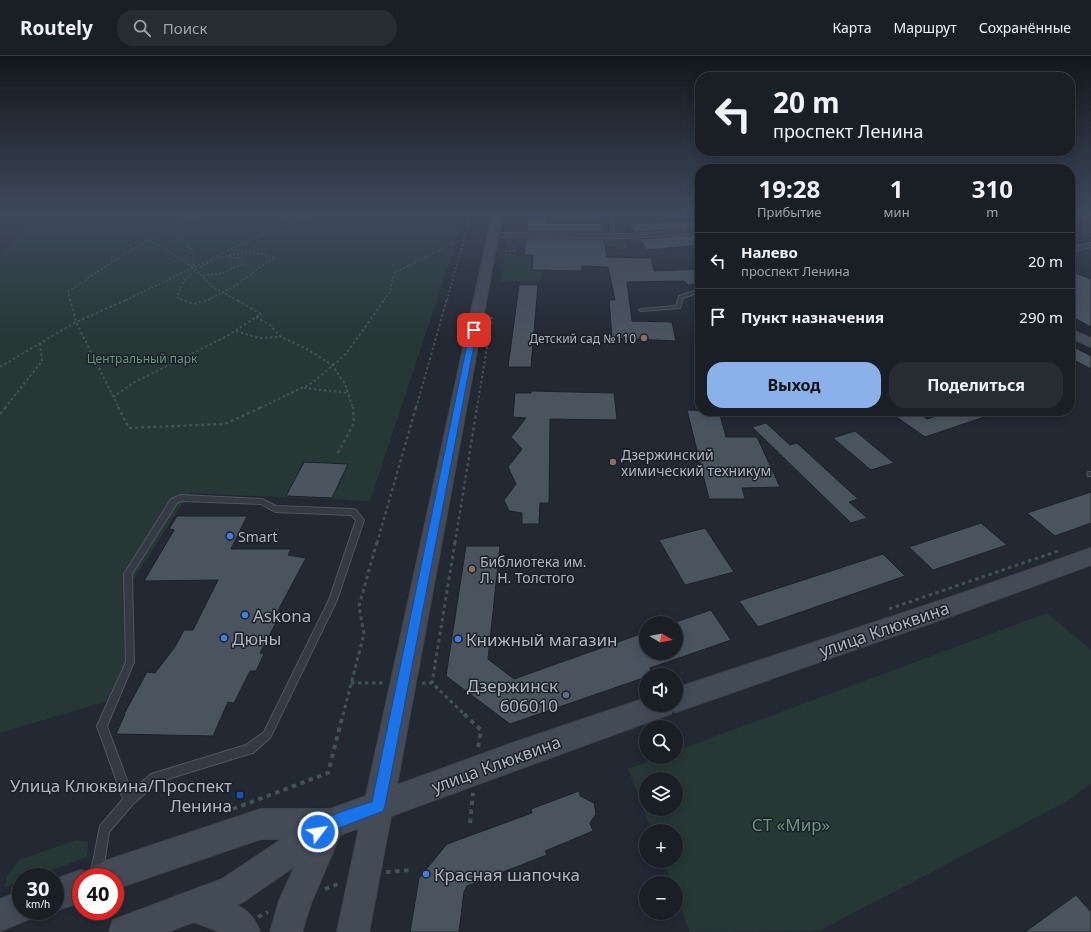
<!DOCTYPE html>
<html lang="ru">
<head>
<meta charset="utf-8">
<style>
  body { margin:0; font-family:"Noto Sans",sans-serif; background:#272c32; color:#f1f3f6; height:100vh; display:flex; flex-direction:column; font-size:15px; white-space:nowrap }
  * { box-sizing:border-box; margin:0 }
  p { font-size:13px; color:#9fa2a7 }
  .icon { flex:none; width:22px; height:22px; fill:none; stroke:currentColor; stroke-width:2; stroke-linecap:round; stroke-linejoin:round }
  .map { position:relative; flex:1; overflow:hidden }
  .side { position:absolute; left:695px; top:108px; width:380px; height:252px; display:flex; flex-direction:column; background:#1a1f26; border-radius:16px; box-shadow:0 2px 10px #0003,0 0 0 1px #383d43 }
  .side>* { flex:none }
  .banner { position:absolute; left:695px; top:16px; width:380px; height:84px; border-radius:16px; box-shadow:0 2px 10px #0003,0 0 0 1px #383d43; background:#1a1f26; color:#f1f3f6; overflow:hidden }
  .needle { width:26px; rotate:100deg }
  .fabs { position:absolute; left:639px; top:560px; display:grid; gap:8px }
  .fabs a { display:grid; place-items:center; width:44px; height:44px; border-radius:50%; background:#1a1f26; box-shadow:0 2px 10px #0003,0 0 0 1px #383d43; font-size:20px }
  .speed { position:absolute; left:12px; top:812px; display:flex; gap:8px; font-size:20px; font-weight:700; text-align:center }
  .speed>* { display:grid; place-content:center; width:52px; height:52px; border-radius:50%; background:#1a1f26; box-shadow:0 2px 10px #0003,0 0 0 1px #383d43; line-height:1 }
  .speed small { font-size:10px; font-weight:400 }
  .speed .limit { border:6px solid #d22; background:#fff; color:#111 }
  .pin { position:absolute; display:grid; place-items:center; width:34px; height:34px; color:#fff; margin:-17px; border-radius:8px; box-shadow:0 2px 6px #0006 }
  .me { position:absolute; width:44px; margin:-22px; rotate:59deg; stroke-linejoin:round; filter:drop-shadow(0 0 3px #0008) }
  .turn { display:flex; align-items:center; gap:14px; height:84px; padding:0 12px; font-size:18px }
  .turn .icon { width:52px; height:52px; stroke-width:2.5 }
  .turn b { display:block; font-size:28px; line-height:34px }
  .eta { display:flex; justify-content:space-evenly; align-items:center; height:68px; text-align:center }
  .eta b { font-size:24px; font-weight:700; line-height:28px }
  .button { display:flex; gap:8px; margin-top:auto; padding:8px 12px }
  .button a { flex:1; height:46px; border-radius:16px; background:#8ab1ea; color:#111; font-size:16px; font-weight:700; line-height:46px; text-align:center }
  .button a+a { background:#272c32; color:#f1f3f6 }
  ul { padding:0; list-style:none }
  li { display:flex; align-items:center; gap:12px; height:56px; padding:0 12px; border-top:1px solid #383d43 }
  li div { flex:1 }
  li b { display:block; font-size:15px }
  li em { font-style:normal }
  header { display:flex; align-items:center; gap:24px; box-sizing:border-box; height:56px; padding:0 20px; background:#1a1f26; border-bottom:1px solid #383d43 }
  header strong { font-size:19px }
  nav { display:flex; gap:22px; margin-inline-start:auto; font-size:14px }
  .search { width:280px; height:36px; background:#272c32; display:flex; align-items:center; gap:10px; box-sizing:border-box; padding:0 14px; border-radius:16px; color:#9fa2a7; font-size:15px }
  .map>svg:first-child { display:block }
  .green { fill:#263736; fill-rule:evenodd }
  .building { fill:#4a545f; stroke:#1c222b }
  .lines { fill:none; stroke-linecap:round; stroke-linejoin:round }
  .lane-casing { stroke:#4f565f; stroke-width:2 }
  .street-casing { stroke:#4f565f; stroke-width:2 }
  .secondary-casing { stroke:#3e444e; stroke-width:2 }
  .path-far4 { stroke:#435254; stroke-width:1.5; stroke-dasharray:2 2; stroke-linecap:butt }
  .path-far3 { stroke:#435254; stroke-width:2; stroke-dasharray:2.5 2.5; stroke-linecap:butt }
  .path-far2 { stroke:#435254; stroke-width:2.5; stroke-dasharray:3 3; stroke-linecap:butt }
  .path-far1 { stroke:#435254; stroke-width:3; stroke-dasharray:3.5 3.5; stroke-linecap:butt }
  .path { stroke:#435254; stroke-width:4; stroke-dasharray:4.5 4.5; stroke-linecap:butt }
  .lane { fill:#353b44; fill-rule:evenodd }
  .street { fill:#353b44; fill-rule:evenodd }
  .secondary { fill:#434b57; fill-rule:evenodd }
  .route { fill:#1a73e8; stroke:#114b97 }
  .education-dot { fill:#8d6e63; stroke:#1a2029; stroke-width:1.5 }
  .shop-dot { fill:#3f7fe0; stroke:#1a2029; stroke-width:1.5 }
  .service-dot { fill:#5c6f8a; stroke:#1a2029; stroke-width:1.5 }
  .transit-dot { fill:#1a4fb4; stroke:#1a2029; stroke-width:1.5 }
  .labels { text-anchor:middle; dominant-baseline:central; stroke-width:3; stroke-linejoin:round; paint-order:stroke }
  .far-poi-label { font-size:12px; fill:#afb6c1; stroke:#1a2029; text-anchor:end }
  .far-park-label { font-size:12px; fill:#709478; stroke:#1a2029 }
  .poi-label { font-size:14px; fill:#afb6c1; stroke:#1a2029; text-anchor:start }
  .near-poi-label { font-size:17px; fill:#afb6c1; stroke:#1a2029; text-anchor:start }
  .near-street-label { font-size:17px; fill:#afb6c1; stroke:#1a2029 }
  .near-park-label { font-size:17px; fill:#709478; stroke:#1a2029 }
</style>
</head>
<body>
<header>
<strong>Routely</strong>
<div class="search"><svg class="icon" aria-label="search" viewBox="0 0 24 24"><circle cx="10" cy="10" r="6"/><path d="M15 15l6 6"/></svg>Поиск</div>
<nav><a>Карта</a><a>Маршрут</a><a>Сохранённые</a></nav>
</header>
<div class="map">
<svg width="1091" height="876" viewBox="0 0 1091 876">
  <rect width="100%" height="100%" fill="#222933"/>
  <!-- green -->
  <path class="green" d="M39,159H465L370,445L189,437L132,526L135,607L114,643L0,677V199Z
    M507,183H535L534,189H518L517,193L505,192Z
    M541,183H620L627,189V193H617V190H607L603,187L541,189Z
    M505,198H517V200H531L530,215H542L541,225H501Z
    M1047,557L1091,594V728L1064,747L819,875L690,876L676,838V827H672L663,805H676V775H652L628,713L661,701H676V695ZM646,723H676V753H646Z
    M76,784L88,786L87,801L32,821H21V825L5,831L7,820L19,804Z"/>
  <!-- building -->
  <path class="building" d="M528,159H546V167H602L603,176H527Z
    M700,164V172L635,176L629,168Z
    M700,178V189L647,194L640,183Z
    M526,183H604L607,201L651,202L654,215L700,213V227L688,229L684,225L627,226L632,265L672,266L676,285L612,282L609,244H615L608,211L582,210V215L532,214L533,199H524Z
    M1070,215L1091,223V271L1070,260Z
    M519,229H538L531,311H508Z
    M1070,289L1091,300V313L1070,302Z
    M531,335L614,337L617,364L550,363L549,447H540L539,468H522V457L509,455L504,444L516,428L508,411L522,393L511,381L526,362L513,361L515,337H531Z
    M687,354L719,355L726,381H757L780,431L742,432L745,443H709Z
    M888,355H915L927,363L952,355H996V357L925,381Z
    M766,367L790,389L797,387L858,443L849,446L867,462L851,467L752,371Z
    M855,375L894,407L871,414L833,382Z
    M304,406L348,408L332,442L286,440Z
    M1091,436V467L1055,480L1027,457Z
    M177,460H247L231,493H291L288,499L306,502L273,564L277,565L260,597L264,598L256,615H250L234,647L228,646L213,680L116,678L125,658H124L147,616L155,617L175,591L184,574H193L218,524L144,525L174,474L169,473Z
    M981,467L1007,489L933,514L909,491Z
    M705,472L734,516L685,529L659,484Z
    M466,490H500L488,603L514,623L646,576V597H676V566L711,554L731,584L650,612L652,619H646V621L510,668L446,620Z
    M883,498L905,520L758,571L739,545Z
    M579,735L580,740L594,747L596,758L590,767L593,775L545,795L547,799L467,830L464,836L459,876H410L419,822L447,788L532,757L531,753Z
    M1076,839L1091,856V876H1025Z"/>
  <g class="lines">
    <!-- lane casing -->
    <g class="lane-casing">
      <path id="lane" d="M609,159H613L615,181L612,180Z
        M700,233V236L683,242L680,252L641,255L639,254L641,253L676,250L679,240Z
        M1088,416H1091V420H1088L1087,418Z
        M181,439L262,443L276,450L353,453L356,454L364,464L337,544L270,682L253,697L249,698L158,726L133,748L109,776L102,821H90L100,770L123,743L97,670L126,606L124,518L171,443ZM182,445L261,448L275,456L351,459L356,464L329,544L264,676L246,689L151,718L131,735L107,670L134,606L132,518L177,447Z"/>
    </g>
    <!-- street casing -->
    <g class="street-casing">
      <path id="street" d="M700,173V177L631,182L493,181L489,179L493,177L631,178Z
        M1091,187V191L1070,196V192Z"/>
    </g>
    <!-- secondary casing -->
    <g class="secondary-casing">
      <path id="secondary" d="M492,159H502L397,729L515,686L646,642V649H676V632L951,541L1091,492V509L960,557L676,656L672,655L671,658L662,661L391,760L369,876H337L359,772L340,779L311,847L302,876H270L279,845L295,810L243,846L236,849C249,855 255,863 260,876H220L194,866L167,876H109L113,864L222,823L282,783H261L115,833V821H81V846L55,855V823L81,814L91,818L94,810L105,805L261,753H330L366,740Z
        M1070,273L1091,282V291L1070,282Z
        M21,835V855H35L32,862L0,875V843Z"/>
    </g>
    <!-- path-far4 -->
    <path class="path-far4" d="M457,159L463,163
      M171,172L192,194L194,211
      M147,184L161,190L194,212L214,232L237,244
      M505,195H517
      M203,220L223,217L242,208L241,202L228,201
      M70,244L68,236C111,206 153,178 201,159
      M126,244L244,187L306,159
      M182,244L177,241C180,234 182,227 187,222C205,202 249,189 273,202L235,230L208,244
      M384,244L390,236L394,217L464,182
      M447,244L471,159"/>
    <!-- path-far3 -->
    <path class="path-far3" d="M70,243L76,266L119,352
      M180,243L194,248L211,243
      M256,261L270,269L281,281L307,293L332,309L345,328L353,352
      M236,275L258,282L281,281
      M0,311L76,266L128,243
      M304,332L349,337
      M113,341L133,327L227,280L261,258L235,243
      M5,352L42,305L40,287
      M260,352L312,327L346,298L385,243
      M416,352L447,243
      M477,352L492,261"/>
    <!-- path-far2 -->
    <path class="path-far2" d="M118,351L129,372L225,368L262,351
      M0,358L6,351
      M338,397L354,367L353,351
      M377,487L416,351
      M455,487L477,351"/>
    <!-- path-far1 -->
    <path class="path-far1" d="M455,486L432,627L465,659
      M889,553L1058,495
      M351,627H385
      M422,627H432
      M343,659L364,578L359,550L377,486"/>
    <!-- path -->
    <path class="path" d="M464,658L481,674L478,692
      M233,753L328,717L343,658
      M470,767L473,737
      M386,816L412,814
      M325,833L341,827
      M258,861L268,856"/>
    <!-- lane -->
    <use href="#lane" class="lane"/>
    <!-- street -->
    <use href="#street" class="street"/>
    <!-- secondary -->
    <use href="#secondary" class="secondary"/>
  </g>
  <!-- sky -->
  <linearGradient id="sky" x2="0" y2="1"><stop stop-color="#13171c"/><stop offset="0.56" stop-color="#3e495b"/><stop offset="1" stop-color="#3e495b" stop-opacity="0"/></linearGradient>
  <rect width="1091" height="282" fill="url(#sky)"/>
  <!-- route -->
  <path class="route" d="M474,272L477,274L385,750L383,755L334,774L318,784L313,782L311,776C317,761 356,751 372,746L470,274Z"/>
  <!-- markers -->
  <g class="education-dot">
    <circle cx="644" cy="282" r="4"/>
    <circle cx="613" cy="406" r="4"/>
    <circle cx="472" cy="513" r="4"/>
  </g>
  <g class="shop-dot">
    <circle cx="230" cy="480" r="4"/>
    <circle cx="245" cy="559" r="4"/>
    <circle cx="224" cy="582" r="4"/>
    <circle cx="458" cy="583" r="4"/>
    <circle cx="426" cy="818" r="4"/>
  </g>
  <circle class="service-dot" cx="566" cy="639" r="4"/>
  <rect class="transit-dot" x="236" y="735" width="8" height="8" rx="2"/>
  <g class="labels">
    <!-- far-poi labels -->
    <g class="far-poi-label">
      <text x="636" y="282">Детский сад №110</text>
    </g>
    <!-- far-park labels -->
    <g class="far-park-label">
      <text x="142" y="302">Центральный парк</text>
    </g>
    <!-- poi labels -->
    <g class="poi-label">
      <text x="621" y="398">Дзержинский<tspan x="621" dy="16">химический техникум</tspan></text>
      <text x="238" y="480">Smart</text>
      <text x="480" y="505">Библиотека им.<tspan x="480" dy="16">Л. Н. Толстого</tspan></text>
    </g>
    <!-- near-poi labels -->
    <g class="near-poi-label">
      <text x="253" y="559">Askona</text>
      <text x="232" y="582">Дюны</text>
      <text x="466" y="583">Книжный магазин</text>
      <text x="558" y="629" text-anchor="end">Дзержинск<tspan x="558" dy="20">606010</tspan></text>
      <text x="232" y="729" text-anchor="end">Улица Клюквина/Проспект<tspan x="232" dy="20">Ленина</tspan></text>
      <text x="434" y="818">Красная шапочка</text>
    </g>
    <!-- near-street labels -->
    <g class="near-street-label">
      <text transform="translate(884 573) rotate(-19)">улица Клюквина</text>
      <text transform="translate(496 708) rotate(-20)">улица Клюквина</text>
    </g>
    <!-- near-park labels -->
    <g class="near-park-label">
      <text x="791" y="768">СТ «Мир»</text>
    </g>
  </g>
</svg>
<div class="fabs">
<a><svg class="needle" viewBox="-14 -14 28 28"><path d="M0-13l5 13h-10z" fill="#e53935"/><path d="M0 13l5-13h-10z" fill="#9fa2a7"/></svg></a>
<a><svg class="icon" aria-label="sound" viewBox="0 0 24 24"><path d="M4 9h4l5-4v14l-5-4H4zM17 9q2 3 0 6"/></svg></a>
<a><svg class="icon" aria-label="search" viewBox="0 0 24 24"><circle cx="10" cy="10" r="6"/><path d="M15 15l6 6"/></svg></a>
<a><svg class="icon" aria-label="layers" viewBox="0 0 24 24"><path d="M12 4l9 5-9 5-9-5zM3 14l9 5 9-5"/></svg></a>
<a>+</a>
<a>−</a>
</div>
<div class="speed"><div>30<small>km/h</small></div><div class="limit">40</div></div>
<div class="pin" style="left:474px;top:274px;background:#d93025"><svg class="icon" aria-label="arrive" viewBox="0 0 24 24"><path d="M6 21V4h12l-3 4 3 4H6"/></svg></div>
<svg class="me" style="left:318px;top:776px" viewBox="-20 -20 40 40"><circle r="17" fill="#1a73e8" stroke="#fff" stroke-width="3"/><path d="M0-11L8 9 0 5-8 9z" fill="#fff"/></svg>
<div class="banner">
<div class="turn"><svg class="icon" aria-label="left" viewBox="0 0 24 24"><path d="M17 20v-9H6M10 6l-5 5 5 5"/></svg><div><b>20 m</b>проспект Ленина</div></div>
</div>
<section class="side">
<div class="eta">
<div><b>19:28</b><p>Прибытие</p></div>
<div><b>1</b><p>мин</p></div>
<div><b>310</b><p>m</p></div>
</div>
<ul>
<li><svg class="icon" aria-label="left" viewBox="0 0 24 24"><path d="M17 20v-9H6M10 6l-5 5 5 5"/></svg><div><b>Налево</b><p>проспект Ленина</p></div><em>20 m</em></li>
<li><svg class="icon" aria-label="arrive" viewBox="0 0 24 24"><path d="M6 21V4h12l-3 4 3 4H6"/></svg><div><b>Пункт назначения</b></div><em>290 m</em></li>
</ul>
<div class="button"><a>Выход</a><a>Поделиться</a></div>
</section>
</div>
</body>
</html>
